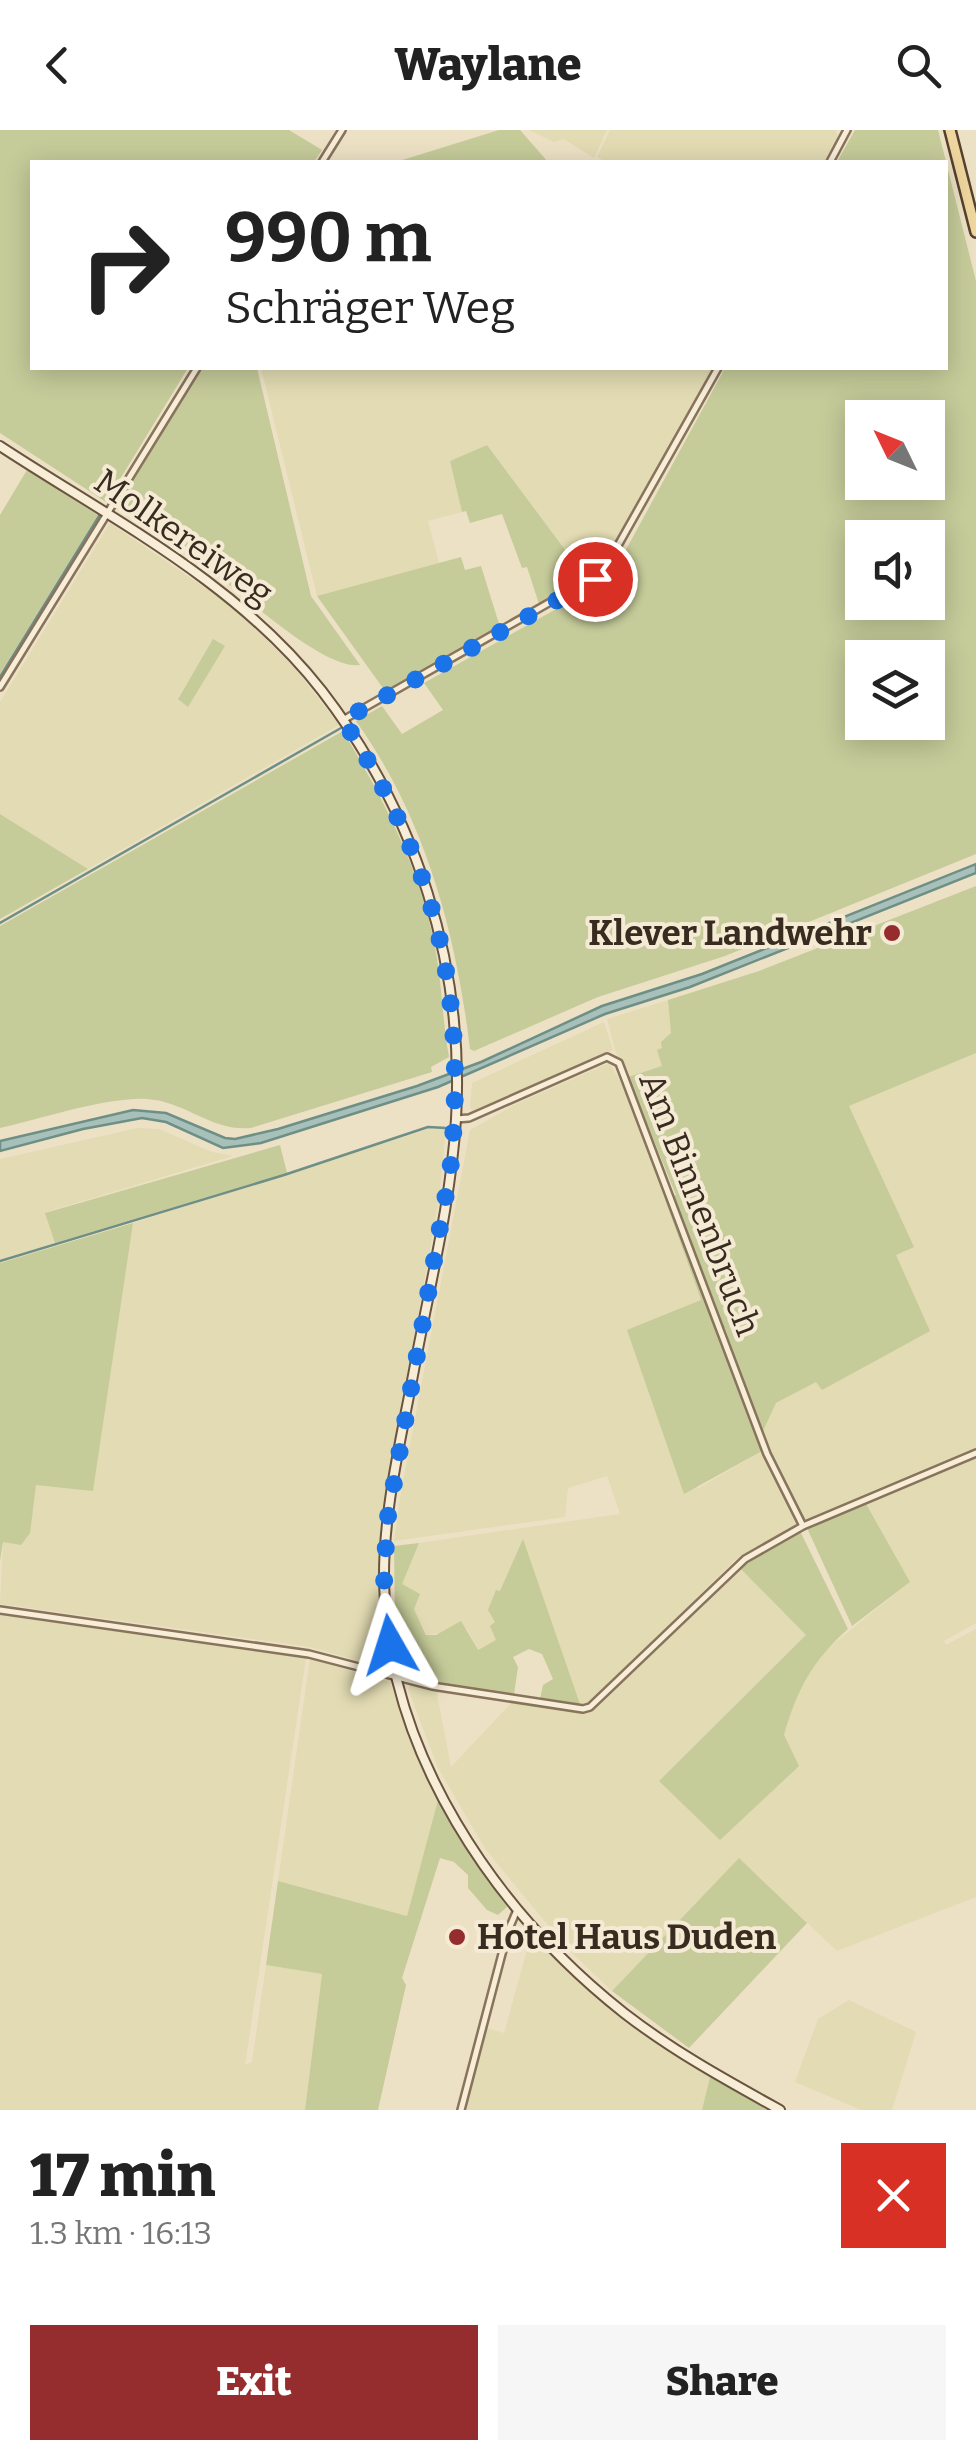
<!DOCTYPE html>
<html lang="en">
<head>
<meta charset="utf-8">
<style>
  body { margin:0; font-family:Bitter,serif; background:#f6f6f6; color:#222; height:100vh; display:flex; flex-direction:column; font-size:38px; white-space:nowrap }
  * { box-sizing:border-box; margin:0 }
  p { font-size:32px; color:#767676 }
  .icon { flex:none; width:55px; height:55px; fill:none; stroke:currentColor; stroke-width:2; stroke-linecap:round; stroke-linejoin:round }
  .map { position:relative; height:1980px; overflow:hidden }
  .side { display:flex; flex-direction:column; background:#fff; flex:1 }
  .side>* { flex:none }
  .hud { position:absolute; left:30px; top:30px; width:918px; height:210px; border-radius:0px; box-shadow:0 5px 25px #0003; background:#fff; color:#222; overflow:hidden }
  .needle { width:65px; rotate:313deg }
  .fabs { position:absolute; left:845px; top:270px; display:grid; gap:20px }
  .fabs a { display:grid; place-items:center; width:100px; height:100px; border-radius:0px; background:#fff; box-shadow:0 5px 25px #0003; font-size:50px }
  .pin { position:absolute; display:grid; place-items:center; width:85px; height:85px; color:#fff; margin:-42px; border:5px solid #fff; border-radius:50%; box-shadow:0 2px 10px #0007 }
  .me { position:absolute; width:110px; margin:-55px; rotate:354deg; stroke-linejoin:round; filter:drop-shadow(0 0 8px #0008) }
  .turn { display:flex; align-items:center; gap:35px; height:210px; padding:0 30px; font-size:45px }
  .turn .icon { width:130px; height:130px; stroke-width:2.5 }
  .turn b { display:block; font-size:70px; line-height:85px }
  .round { display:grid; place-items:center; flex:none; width:105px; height:105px; border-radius:0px; background:#f6f6f6 }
  .headline { display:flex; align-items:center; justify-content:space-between; height:170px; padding:0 30px }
  h1 { font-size:60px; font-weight:800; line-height:75px }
  .cta { display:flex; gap:20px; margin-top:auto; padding:20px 30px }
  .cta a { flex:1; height:115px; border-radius:0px; background:#952d2e; color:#fff; font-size:40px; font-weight:800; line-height:115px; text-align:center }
  .cta a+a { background:#f6f6f6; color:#222 }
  header { display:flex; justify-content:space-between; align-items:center; height:130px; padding:0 30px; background:#fff; font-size:45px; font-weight:800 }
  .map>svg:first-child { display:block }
  .farmland { fill:#e2dbb3; fill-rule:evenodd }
  .green { fill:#c5cb99; fill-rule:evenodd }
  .water { fill:#a7c0b9; stroke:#6e8f86; stroke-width:2.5 }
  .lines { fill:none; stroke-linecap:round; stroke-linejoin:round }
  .stream { stroke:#6e8f86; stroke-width:2.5 }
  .minor-casing { stroke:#88735c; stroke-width:10 }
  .secondary-casing { stroke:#69543f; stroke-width:12 }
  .primary-casing { stroke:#564130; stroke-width:14 }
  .minor { stroke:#f8eed8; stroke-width:5 }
  .secondary { stroke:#f8eed8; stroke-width:8 }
  .primary { stroke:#efd69e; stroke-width:9 }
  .route { stroke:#1a73e8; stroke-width:18; stroke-dasharray:0 32.4 }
  .poi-dot { fill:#952d2e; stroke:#f5ebd5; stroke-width:4 }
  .labels { text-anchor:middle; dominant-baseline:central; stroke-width:8; stroke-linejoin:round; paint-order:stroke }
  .street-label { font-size:35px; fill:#382b1f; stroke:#f5ebd5 }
  .poi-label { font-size:35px; font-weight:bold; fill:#382b1f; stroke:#f5ebd5; text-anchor:end }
</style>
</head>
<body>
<header><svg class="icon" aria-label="back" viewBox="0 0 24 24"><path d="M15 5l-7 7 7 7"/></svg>Waylane<svg class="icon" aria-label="search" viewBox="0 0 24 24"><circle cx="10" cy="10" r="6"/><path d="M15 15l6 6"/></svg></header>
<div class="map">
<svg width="976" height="1980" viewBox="0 0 976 1980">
  <rect width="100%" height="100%" fill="#ede1c5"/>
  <!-- farmland -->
  <path class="farmland" d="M529,0H607L594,28L564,9L554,12Z
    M610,0H836L838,8L824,32H606L597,27Z
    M261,238H713L606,432L586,448L487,315L450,331L462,382L428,391L439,433L317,466Z
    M110,393L233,477L294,537L339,595L88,739L0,684V572ZM213,510L224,517L188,576L178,568Z
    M668,870L671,903L663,918L662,936L628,947L616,923L607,889Z
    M604,892L613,920L472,981L470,977L472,953Z
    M976,923V1319L787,1401L735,1430L589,1575L581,1577L523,1410L500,1462L495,1493L497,1510L477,1520L467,1499L427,1505L401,1454L419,1413L620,1384L607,1346L568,1358L565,1387L394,1411L402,1356L470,1000L516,974L609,933L632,970L669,1068L665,1071L701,1171L697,1359L767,1318L762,1303L776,1273L817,1251L822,1259L896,1125L913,1116L849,976Z
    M138,998L159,999L212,1022L233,1026L46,1082L55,1113L0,1130V1029Z
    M429,999H446L439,1069L381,1391L379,1484L387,1539L310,1517L0,1474L3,1412L36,1355L93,1360L133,1093Z
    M976,1325V1493L944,1511L946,1515L976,1499V1767L837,1821L739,1728L612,1861L566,1817L486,1720L438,1638L408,1559L410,1555L440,1560L437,1564L451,1637L514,1570L588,1583L738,1436L807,1505L659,1651L784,1605L795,1568L823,1522L910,1452L865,1372Z
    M0,1485L306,1528L245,1935L252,1932L266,1835L322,1844L305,1980H0Z
    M310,1529L390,1552L410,1610L438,1670L407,1786L278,1751Z
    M532,1802L567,1840L619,1886L710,1947L702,1980H464L486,1898L504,1903Z
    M849,1870L916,1902L892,1980H861L795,1952L818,1889Z"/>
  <!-- green -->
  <path class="green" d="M0,0H289L322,20L314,32H32V238H188L106,372L0,303Z
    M499,0H520L548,32H396Z
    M855,0H938L976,151V724L725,826L598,867L474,921L470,919C456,802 425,688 356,591L382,576L402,604L443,580L424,553L610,449L725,238H945V32H837ZM862,288H928V352H862ZM862,408H928V472H862ZM862,528H928V592H862Z
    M203,238H257L311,466L360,535C320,541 224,447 188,421C165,404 141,389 118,371Z
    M487,315L586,448L539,474L527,437L522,438L502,384L470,393L466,381L462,382L450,331Z
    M27,340L98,385L0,544V385Z
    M461,427L465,440L481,436L500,497L385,561L317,466Z
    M213,509L225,516L188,577L178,569Z
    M343,601C382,667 419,736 434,812C442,850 442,889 449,927L431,937L432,942L251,998C212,1002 185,971 147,969C106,967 41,989 0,998V796Z
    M0,684L88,739L0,789Z
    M976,756V923L849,976L914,1117L896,1125L930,1201L822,1260L816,1252L776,1273L762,1303L725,1198L720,1199L762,1321L684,1364L627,1200L701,1170L665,1070L676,1065L628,947L662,936L657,920L662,918L661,912L671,903L668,870L759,841Z
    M280,1015L287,1043L55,1113L45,1083Z
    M133,1093L93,1361L36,1355L30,1403L21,1415L3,1412L0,1431V1133Z
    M865,1372L910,1452L852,1496L807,1398Z
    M800,1401L848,1499C813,1530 797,1559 784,1605L799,1636L720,1710L659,1651L806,1505L738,1436Z
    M523,1409L581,1577L540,1569L543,1555L553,1549L542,1524L529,1519L513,1527L518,1537L514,1564L435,1554L404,1544L395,1489L394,1416L419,1413L402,1454L420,1464L414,1479L426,1505H436L461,1491L478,1520L496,1510L490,1496L495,1492L488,1480L496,1460L500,1461Z
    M438,1670L476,1731L506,1771L507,1777L498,1785L487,1780L468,1758V1745L454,1732L440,1728L402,1848L406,1855L378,1980H305L322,1844L266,1835L278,1751L407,1786Z
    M739,1728L807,1793L689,1918L612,1861Z
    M710,1947L768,1980H702Z"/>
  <!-- water -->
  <path class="water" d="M976,734V743L690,857L605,884L438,957L261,1013L223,1018L166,992L142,988L83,999L0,1021V1011L133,980L166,983L225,1008L235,1009L278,999L417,956L481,932L602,876L702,844Z"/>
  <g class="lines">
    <!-- stream -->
    <path class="stream" d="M0,547L99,386
      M0,793L341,598
      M0,1131L284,1045L428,997L446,998"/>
    <!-- minor casing -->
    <g class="minor-casing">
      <path id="minor" d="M322,32L342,0
        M830,32L847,0
        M0,557L197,238
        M343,590L603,442L718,238
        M456,989L469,988L607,927L619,933L767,1324L803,1396
        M0,1480L309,1524L432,1556L583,1579L590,1577L745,1429L803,1396L976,1323
        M461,1980L508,1801L517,1780"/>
    </g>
    <!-- secondary casing -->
    <g class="secondary-casing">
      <path id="secondary" d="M0,316C113,390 237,452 322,561C416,683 465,835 456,989C451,1073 429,1158 414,1240C401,1310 383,1381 384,1452C387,1622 494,1780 624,1883C673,1921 726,1950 780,1980"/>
    </g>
    <!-- primary casing -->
    <g class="primary-casing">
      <path id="primary" d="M950,0L976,102"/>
    </g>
    <!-- minor -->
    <use href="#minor" class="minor"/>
    <!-- secondary -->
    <use href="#secondary" class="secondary"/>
    <!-- primary -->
    <use href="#primary" class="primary"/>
  </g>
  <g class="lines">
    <!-- route -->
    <path class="route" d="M390,1515L384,1454L387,1392L450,1042C468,870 438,736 343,590L595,449"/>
  </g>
  <!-- markers -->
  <g class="poi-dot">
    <circle cx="892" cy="803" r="10"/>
    <circle cx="457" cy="1807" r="10"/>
  </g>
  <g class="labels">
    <!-- street labels -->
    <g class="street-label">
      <text transform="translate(184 407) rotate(35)">Molkereiweg</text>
      <text transform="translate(700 1074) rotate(69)">Am Binnenbruch</text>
    </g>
    <!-- poi labels -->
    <g class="poi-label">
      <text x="872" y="803">Klever Landwehr</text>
      <text x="477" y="1807" text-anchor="start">Hotel Haus Duden</text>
    </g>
  </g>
</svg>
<div class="fabs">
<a><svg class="needle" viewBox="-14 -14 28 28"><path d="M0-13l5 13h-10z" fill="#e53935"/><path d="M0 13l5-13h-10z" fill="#767676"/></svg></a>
<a><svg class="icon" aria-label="sound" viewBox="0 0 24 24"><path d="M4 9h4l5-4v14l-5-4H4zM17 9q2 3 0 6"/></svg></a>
<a><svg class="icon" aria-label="layers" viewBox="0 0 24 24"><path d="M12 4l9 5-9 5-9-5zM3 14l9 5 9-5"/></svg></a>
</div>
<div class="pin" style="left:595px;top:449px;background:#d93025"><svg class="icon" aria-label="arrive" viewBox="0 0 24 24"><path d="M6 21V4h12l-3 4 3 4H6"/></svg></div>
<svg class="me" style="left:390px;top:1515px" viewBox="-20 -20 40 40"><path d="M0-17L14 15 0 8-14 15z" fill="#1a73e8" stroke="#fff" stroke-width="4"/></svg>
<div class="hud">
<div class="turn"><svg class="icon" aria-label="right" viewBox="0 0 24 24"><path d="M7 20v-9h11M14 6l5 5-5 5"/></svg><div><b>990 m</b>Schräger Weg</div></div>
</div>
</div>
<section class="side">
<div class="headline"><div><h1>17 min</h1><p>1.3 km · 16:13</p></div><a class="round" style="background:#d93025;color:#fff"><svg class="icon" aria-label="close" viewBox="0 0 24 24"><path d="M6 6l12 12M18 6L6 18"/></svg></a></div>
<div class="cta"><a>Exit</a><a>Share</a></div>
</section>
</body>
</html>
